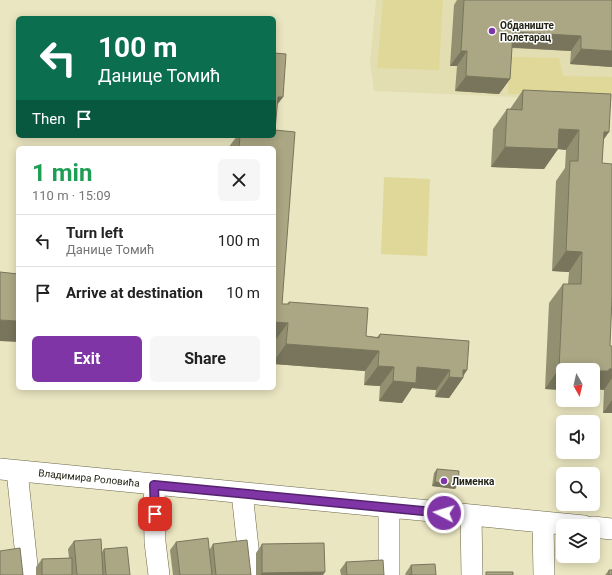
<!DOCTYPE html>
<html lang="en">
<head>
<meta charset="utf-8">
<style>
  body { margin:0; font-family:Roboto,sans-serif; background:#f6f6f6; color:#222; height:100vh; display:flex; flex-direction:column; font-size:15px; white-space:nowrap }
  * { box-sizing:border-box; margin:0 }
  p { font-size:13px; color:#767676 }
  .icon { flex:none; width:22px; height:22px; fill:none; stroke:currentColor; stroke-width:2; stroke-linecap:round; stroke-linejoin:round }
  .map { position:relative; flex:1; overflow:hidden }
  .sheet { position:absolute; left:16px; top:146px; width:260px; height:244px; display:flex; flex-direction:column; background:#fff; border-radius:6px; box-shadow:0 2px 10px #0003 }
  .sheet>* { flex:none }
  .hud { position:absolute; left:16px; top:16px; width:260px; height:122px; border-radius:6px; box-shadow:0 2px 10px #0003; background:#0b6e4f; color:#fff; overflow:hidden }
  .needle { width:26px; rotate:172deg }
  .fabs { position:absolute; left:556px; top:363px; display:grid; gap:8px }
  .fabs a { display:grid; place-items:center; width:44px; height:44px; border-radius:6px; background:#fff; box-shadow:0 2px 10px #0003; font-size:20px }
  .pin { position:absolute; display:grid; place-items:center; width:34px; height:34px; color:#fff; margin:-17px; border-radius:8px; box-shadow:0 2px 6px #0006 }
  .me { position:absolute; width:44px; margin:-22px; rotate:275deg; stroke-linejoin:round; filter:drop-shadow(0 0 3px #0008) }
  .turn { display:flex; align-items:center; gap:14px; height:84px; padding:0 16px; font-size:18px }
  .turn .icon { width:52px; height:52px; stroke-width:2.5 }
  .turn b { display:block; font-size:28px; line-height:34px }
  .then { display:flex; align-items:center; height:38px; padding:0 16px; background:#0003; gap:8px; font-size:15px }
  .round { display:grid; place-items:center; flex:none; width:42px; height:42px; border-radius:6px; background:#f6f6f6 }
  .headline { display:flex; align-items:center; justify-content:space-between; height:68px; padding:0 16px }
  h1 { font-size:24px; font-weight:700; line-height:30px; color:#1e9e55 }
  .cta { display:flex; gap:8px; margin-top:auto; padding:8px 16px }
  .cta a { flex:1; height:46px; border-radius:6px; background:#8035a6; color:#fff; font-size:16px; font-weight:700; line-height:46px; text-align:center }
  .cta a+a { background:#f6f6f6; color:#222 }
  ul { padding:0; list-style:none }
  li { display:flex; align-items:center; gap:12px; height:52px; padding:0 16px; border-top:1px solid #e0e0e0 }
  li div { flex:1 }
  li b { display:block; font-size:15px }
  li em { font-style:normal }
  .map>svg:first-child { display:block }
  .built { fill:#e3deb1 }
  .green { fill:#dfd898 }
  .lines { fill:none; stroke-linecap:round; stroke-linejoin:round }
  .street-casing { stroke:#6c6747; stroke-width:22 }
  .street { stroke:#fff; stroke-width:21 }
  .wall { fill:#939072 }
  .shaded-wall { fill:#78755c }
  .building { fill:#aba784; stroke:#78755c }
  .route-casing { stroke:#53226c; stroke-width:10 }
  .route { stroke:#8035a6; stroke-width:7 }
  .poi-dot { fill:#8035a6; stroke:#fff; stroke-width:1.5 }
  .labels { text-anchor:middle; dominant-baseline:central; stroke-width:3; stroke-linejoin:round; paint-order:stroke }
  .poi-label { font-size:10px; font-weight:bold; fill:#242315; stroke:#fff; text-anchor:start }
  .street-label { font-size:10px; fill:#242315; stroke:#fff }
</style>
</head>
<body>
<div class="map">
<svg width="612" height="575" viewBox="0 0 612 575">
  <rect width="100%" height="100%" fill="#eae6c1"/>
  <!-- built -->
  <path class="built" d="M376,0H612V101L374,91L370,62Z"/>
  <!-- green -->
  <path class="green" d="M383,0H443L439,70L377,68Z
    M510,57L559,58L563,76L612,77V94H508Z
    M384,177L430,179L427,256L381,254Z"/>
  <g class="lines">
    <!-- street casing -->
    <g class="street-casing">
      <path id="street" d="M0,469L584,526
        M17,471L28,575
        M154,485L155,542L159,575
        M242,493L251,575
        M471,516L472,575
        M543,522L544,575
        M593,527L612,529
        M389,575V508"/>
    </g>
    <!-- street -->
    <use href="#street" class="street"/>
  </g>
  <!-- wall -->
  <path class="wall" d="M457,0H612V67L570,64L571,51L512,48L510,79L499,94L455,91L457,66H450L454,5Z
    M274,53L283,97L277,104L275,130L282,304H287L289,302L366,336L377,337L380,334L467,370L463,377V378L449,398L435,397L436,390L412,388L402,403L379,401L380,386L364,385L365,371L274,364V148H228L237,136H274Z
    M523,90L603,140L602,163L610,346H612V413H603L604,390L597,389L596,391L563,370V390L545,389L549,303L563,284H568L569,272L552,271L556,181L565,168L566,150L558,149L544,169L491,167L493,129L507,109H510Z
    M437,469L458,484L455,489L432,486L434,473Z
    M74,541L102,552L104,549L130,575H36V567L42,559L69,558L68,549Z
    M176,542L210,549L213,544L251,575H173L170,550Z
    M262,544L323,575H256V553Z
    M346,562L384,575H341L340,570Z
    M411,565L436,575H406L405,574Z
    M609,570L612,575H605Z"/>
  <!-- shaded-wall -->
  <path class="shaded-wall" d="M513,32L581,36L571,51L502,47Z
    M581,49L612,51V67L570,64Z
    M461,51H467L457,66H450Z
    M466,76L510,79L499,94L455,91Z
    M278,97H283L274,109Z
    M559,129L579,130L566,150L558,149L544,169L491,167L505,147Z
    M604,132H609L595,152Z
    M566,251L582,252L569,272L552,271Z
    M0,320L18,321V342L0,341Z
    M274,322L288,323L274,342Z
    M286,344L379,351L365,371L274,364V361Z
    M378,366L394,367L380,386L364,385Z
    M417,367L450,370L436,390L412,388L402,403L379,401L393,381Z
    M559,369L578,370H563V390L545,389Z
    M609,369H612V378L604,390L597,389L596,391H593V371Z
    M463,370H467L461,378H463L449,398L435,397L449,377Z
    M612,400V413H603Z
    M435,482L458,484L455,489L432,486Z
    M325,572L323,575H260L262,573Z"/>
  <!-- building -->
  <path class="building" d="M464,0H612V51L581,49V36L513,32L510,79L466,76L467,51H461Z
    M274,53L286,54L283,97H278L275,130L295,132L282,304H289V302L368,308L366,336L379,338L380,334L469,341L467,370H463V378L449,377L450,370L417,367L416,383L393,381L394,367L378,366L379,351L286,344L288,323L274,322V148H239L240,136H274Z
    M523,90L611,94L609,132H604L602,163L612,164V297L610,346H612V369H609V371H593V370L559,369L563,284H581L582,252L566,251L570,161H578L579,130L559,129L558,149L505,147L507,109L522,110Z
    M0,272L18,274V321L0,320Z
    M437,469L459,471L458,484L435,482Z
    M208,538L212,575H180L176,542Z
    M101,539L103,575H77L74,541Z
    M247,540L251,575H216L213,544Z
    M324,543L325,572L262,573V544Z
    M127,547L130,575H106L104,549Z
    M20,548L23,575H0V551Z
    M72,558V575H42V559Z
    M383,560L384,575H347L346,562Z
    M435,564L436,575H409H412L411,565Z
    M609,570H612V575H609Z
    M486,572H513V575H486Z"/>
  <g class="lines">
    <!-- route casing -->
    <g class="route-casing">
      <path id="route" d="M155,514L154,485L444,513"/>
    </g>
    <!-- route -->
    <use href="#route" class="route"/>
  </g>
  <!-- markers -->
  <g class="poi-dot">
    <circle cx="492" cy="31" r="4"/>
    <circle cx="444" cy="481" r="4"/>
  </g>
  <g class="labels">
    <!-- poi labels -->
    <g class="poi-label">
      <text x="500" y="25">Обданиште<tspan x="500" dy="12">Полетарац</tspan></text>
      <text x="452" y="481">Лименка</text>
    </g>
    <!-- street labels -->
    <g class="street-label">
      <text transform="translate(89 478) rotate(6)">Владимира Роловића</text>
    </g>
  </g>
</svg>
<div class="fabs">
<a><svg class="needle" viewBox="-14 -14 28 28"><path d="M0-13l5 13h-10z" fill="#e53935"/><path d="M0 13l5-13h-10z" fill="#767676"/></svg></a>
<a><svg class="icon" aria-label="sound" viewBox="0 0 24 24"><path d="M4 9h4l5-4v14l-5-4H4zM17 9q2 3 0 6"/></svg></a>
<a><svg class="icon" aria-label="search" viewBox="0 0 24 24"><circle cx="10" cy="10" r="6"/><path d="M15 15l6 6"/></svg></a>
<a><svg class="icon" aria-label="layers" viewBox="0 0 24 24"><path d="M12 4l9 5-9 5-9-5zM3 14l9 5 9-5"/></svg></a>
</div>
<div class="pin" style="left:155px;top:514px;background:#d93025"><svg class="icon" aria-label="arrive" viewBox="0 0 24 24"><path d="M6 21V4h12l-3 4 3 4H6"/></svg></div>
<svg class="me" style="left:444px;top:513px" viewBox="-20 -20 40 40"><circle r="17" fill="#8035a6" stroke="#fff" stroke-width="3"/><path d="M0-11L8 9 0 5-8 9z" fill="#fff"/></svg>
<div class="hud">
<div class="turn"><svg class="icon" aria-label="left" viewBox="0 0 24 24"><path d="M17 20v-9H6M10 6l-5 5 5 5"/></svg><div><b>100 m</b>Данице Томић</div></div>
<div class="then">Then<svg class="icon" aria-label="arrive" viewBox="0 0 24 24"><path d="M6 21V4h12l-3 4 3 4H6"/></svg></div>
</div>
<section class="sheet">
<div class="headline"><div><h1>1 min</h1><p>110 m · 15:09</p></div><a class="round"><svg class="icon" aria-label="close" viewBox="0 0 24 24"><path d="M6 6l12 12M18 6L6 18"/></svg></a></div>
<ul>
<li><svg class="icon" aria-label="left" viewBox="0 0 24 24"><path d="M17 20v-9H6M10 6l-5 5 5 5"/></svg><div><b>Turn left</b><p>Данице Томић</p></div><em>100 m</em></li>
<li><svg class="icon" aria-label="arrive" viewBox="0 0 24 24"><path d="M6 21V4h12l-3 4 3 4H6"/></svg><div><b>Arrive at destination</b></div><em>10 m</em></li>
</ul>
<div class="cta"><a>Exit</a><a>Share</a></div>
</section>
</div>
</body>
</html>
